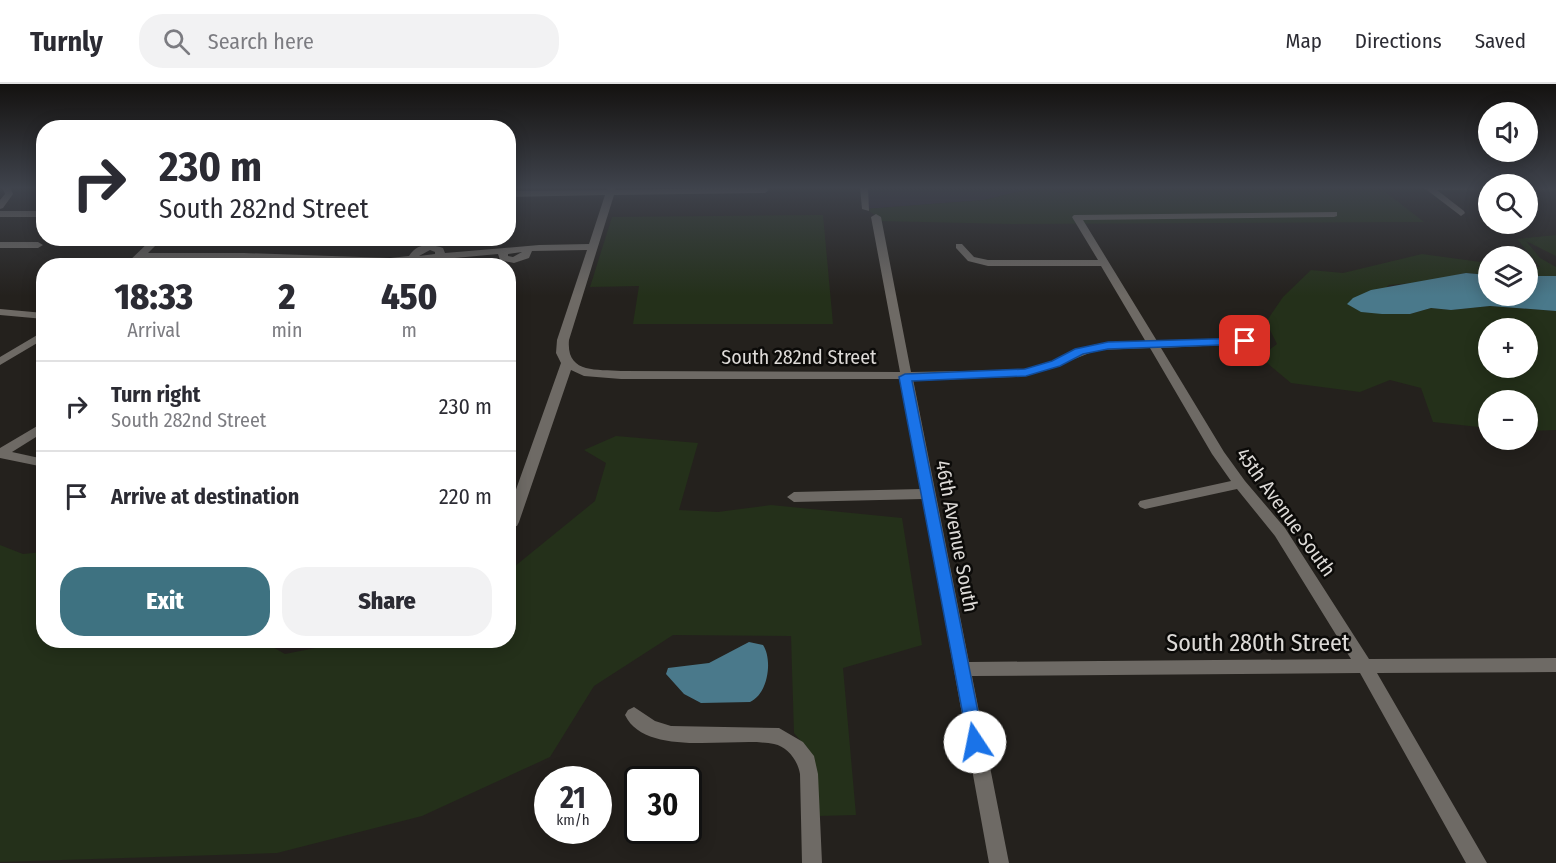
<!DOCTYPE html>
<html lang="en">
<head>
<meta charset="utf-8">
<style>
  body { margin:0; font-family:"Fira Sans Condensed",sans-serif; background:#f2f2f3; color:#2b2b33; height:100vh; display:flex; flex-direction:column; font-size:22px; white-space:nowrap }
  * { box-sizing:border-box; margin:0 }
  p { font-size:20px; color:#7c7c81 }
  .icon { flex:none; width:33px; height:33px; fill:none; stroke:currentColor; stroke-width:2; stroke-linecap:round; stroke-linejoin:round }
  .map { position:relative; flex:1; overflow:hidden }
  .side { position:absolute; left:36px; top:174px; width:480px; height:390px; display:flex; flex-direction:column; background:#fff; border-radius:24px; box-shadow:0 3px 15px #0003 }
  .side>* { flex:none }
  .banner { position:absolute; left:36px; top:36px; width:480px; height:126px; border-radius:24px; box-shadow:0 3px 15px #0003; background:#fff; color:#2b2b33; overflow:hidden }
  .buttons { position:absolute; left:1478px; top:18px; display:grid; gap:12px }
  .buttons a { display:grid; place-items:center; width:60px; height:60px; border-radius:50%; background:#fff; box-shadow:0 3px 15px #0003; font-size:30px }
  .speed { position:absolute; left:534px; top:682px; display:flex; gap:12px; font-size:30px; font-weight:700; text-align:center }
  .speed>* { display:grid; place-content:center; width:78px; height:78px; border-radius:50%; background:#fff; box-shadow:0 3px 15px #0003; line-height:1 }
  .speed small { font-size:15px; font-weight:400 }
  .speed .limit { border:3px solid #111; border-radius:9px; background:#fff; color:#111 }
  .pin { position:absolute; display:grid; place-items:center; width:51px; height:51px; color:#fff; margin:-26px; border-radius:12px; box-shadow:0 3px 9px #0006 }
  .me { position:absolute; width:66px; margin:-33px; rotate:349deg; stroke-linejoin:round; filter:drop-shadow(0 0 4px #0008) }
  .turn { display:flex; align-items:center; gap:21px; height:126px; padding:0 24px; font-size:27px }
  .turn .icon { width:78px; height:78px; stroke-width:2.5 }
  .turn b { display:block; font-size:42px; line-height:51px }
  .eta { display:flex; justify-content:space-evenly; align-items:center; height:102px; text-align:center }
  .eta b { font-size:36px; font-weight:800; line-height:42px }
  .cta { display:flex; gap:12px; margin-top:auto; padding:12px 24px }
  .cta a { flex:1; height:69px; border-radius:24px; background:#3e7281; color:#fff; font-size:24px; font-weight:800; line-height:69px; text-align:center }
  .cta a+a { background:#f2f2f3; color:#2b2b33 }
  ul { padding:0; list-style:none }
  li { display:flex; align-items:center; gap:18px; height:90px; padding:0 24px; border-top:2px solid #e1e1e2 }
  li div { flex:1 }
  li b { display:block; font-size:22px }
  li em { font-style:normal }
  header { display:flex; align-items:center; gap:36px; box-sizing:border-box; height:84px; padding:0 30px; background:#fff; border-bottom:2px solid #e1e1e2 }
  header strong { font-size:28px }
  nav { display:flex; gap:33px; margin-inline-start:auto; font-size:21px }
  .search { width:420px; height:54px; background:#f2f2f3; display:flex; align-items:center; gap:15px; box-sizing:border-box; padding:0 21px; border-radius:24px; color:#7c7c81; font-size:22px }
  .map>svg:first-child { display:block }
  .education { fill:#2b2535 }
  .green { fill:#24301a; fill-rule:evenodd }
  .water { fill:#4a798b }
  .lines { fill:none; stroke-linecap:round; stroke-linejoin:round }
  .street { fill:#6e6a65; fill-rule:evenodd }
  .route { fill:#1a73e8; stroke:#114b97; stroke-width:1.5 }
  .labels { text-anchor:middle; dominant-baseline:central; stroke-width:5; stroke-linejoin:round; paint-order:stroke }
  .street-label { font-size:20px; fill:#dddad7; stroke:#0c0b09 }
  .near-street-label { font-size:24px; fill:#dddad7; stroke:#0c0b09 }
</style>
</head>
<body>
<header>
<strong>Turnly</strong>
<div class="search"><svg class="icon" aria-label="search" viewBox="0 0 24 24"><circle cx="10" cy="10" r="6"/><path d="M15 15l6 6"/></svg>Search here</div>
<nav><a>Map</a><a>Directions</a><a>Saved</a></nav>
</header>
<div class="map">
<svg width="1556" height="779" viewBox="0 0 1556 779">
  <rect width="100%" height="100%" fill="#24211d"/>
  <!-- education -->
  <path class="education" d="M864,103H1038L984,116L866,125Z"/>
  <!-- green -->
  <path class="green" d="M1038,103H1046L1059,109L1090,107L1093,103H1379L1424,138L1011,140L877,137L875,131L866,125L984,116Z
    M823,131L833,240H633L639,202L590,203L612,133Z
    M1556,151V172L1526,157L1540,174L1556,183V192H1527V183H1540L1517,155Z
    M1422,170L1488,179V191L1466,189L1425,198L1389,201L1361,228L1410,230L1431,224L1451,226L1490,222L1556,227V346L1527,347V316H1488V344L1433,338L1421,304L1390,296L1360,308L1291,299L1260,273L1277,260L1266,238L1283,213L1311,186L1343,189ZM1488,244H1527V284H1488Z
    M616,352L698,359L679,426L718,428L771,421L902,434L922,561L843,584L856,731L818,732L811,669L794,649L791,552L673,551L594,602L550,673L422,732L277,769L0,778V461L23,470L43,468L44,556L262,557L285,570L351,557L508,556L509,487L595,417L606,379L584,366Z"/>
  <!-- water -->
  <path class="water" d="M1466,189L1488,191V212H1527V192H1556V227L1490,222L1451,226L1431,224L1410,230H1382L1361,228L1347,220L1353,214L1371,206Z
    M749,558L763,561C773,576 768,610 750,618L701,619L684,610L666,590L668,584L709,579Z"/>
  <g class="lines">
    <!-- street -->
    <path class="street" d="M2,103H10L13,110L3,124L0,125V116L5,110Z
      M608,103H616L615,106L765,103L769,106L765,109L614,111L569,256C566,290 596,285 621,287L900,288L871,133L876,130L881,133L911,288L1018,286L1039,282L1096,260L1146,258L1101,182H988L968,177L956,164V160H962L974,173L988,176H1098L1072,133L1074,131L1337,128V132L1334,133L1083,136L1157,257L1245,254L1251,257L1245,260L1161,264L1224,368L1245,397L1285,444L1369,575L1556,574V588L1377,589L1487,779H1466L1360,589L972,592L1009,779H989L923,415L794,418L787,413L794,408L921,405L901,295H621L584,292L571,286L519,438L517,442H508V428L561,279L556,269L557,256L587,166L532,167L529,174L514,179L500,176L498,170L390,180L244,175H142L135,182H124L153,154H163L148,169H244L390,174L409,172C417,159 430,160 443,164L445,169L539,161L589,160L605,111L508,113V107L607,106ZM430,166L435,168V170L419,172ZM522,168L513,173L508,172V170ZM1150,264L1212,370L1231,397L1140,417L1138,420L1140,423L1145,425L1237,405L1275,452L1351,575L969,578L913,295L1018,293L1047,286L1097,266Z
      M860,103H868L869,127L862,125Z
      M1423,103H1488V106H1437L1464,127L1465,129L1461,132Z
      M1527,103H1556V106H1527Z
      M0,127H44V133H0Z
      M0,158H38L43,161L38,164H0Z
      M0,225L44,229V235L0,231Z
      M44,247V255L0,281V273Z
      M44,338V348L12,368L44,375V383L0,374V364Z
      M634,623L655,637L671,642L779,644L803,658L814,672L818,690L822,779H802L800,690C798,677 788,663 774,660C736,652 646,675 625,631L628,626Z"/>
  </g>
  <!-- sky -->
  <linearGradient id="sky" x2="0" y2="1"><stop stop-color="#141210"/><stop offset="0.49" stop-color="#3f434c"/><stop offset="1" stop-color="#3f434c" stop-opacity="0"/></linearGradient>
  <rect width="1556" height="212" fill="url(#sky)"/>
  <!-- route -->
  <path class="route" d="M1245,254L1251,257L1249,260L1108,265L1083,270L1060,282L1026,292L912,297L984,658L982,663L975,666L969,663L899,293L905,290L1025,285L1052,277L1075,265L1108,258Z"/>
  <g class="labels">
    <!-- street labels -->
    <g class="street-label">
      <text x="799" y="273">South 282nd Street</text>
      <text transform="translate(1286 428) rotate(54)">45th Avenue South</text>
      <text transform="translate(957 452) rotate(79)">46th Avenue South</text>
    </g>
    <!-- near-street labels -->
    <g class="near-street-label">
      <text x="1258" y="559">South 280th Street</text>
    </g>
  </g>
</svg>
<div class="buttons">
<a><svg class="icon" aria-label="sound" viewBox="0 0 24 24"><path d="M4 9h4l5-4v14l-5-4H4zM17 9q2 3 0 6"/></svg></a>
<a><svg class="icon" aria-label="search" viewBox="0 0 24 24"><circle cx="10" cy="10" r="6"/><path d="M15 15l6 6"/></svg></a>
<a><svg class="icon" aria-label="layers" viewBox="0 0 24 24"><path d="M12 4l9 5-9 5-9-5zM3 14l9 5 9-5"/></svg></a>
<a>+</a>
<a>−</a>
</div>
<div class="speed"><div>21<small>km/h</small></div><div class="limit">30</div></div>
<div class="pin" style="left:1245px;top:257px;background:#d93025"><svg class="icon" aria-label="arrive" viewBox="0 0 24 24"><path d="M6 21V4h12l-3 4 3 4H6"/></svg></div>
<svg class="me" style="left:975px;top:658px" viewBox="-20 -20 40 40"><circle r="19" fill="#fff"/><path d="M0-13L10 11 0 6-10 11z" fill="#1a73e8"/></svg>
<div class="banner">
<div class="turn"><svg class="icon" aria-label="right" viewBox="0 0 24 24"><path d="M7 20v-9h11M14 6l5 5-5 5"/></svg><div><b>230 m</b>South 282nd Street</div></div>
</div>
<section class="side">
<div class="eta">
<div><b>18:33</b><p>Arrival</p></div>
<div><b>2</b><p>min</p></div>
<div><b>450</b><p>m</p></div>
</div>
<ul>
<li><svg class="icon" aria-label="right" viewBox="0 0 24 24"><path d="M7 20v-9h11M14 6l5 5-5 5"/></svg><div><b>Turn right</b><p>South 282nd Street</p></div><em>230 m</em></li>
<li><svg class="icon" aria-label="arrive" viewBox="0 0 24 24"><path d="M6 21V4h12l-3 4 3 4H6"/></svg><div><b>Arrive at destination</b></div><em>220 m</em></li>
</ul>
<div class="cta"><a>Exit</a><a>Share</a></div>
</section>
</div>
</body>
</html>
